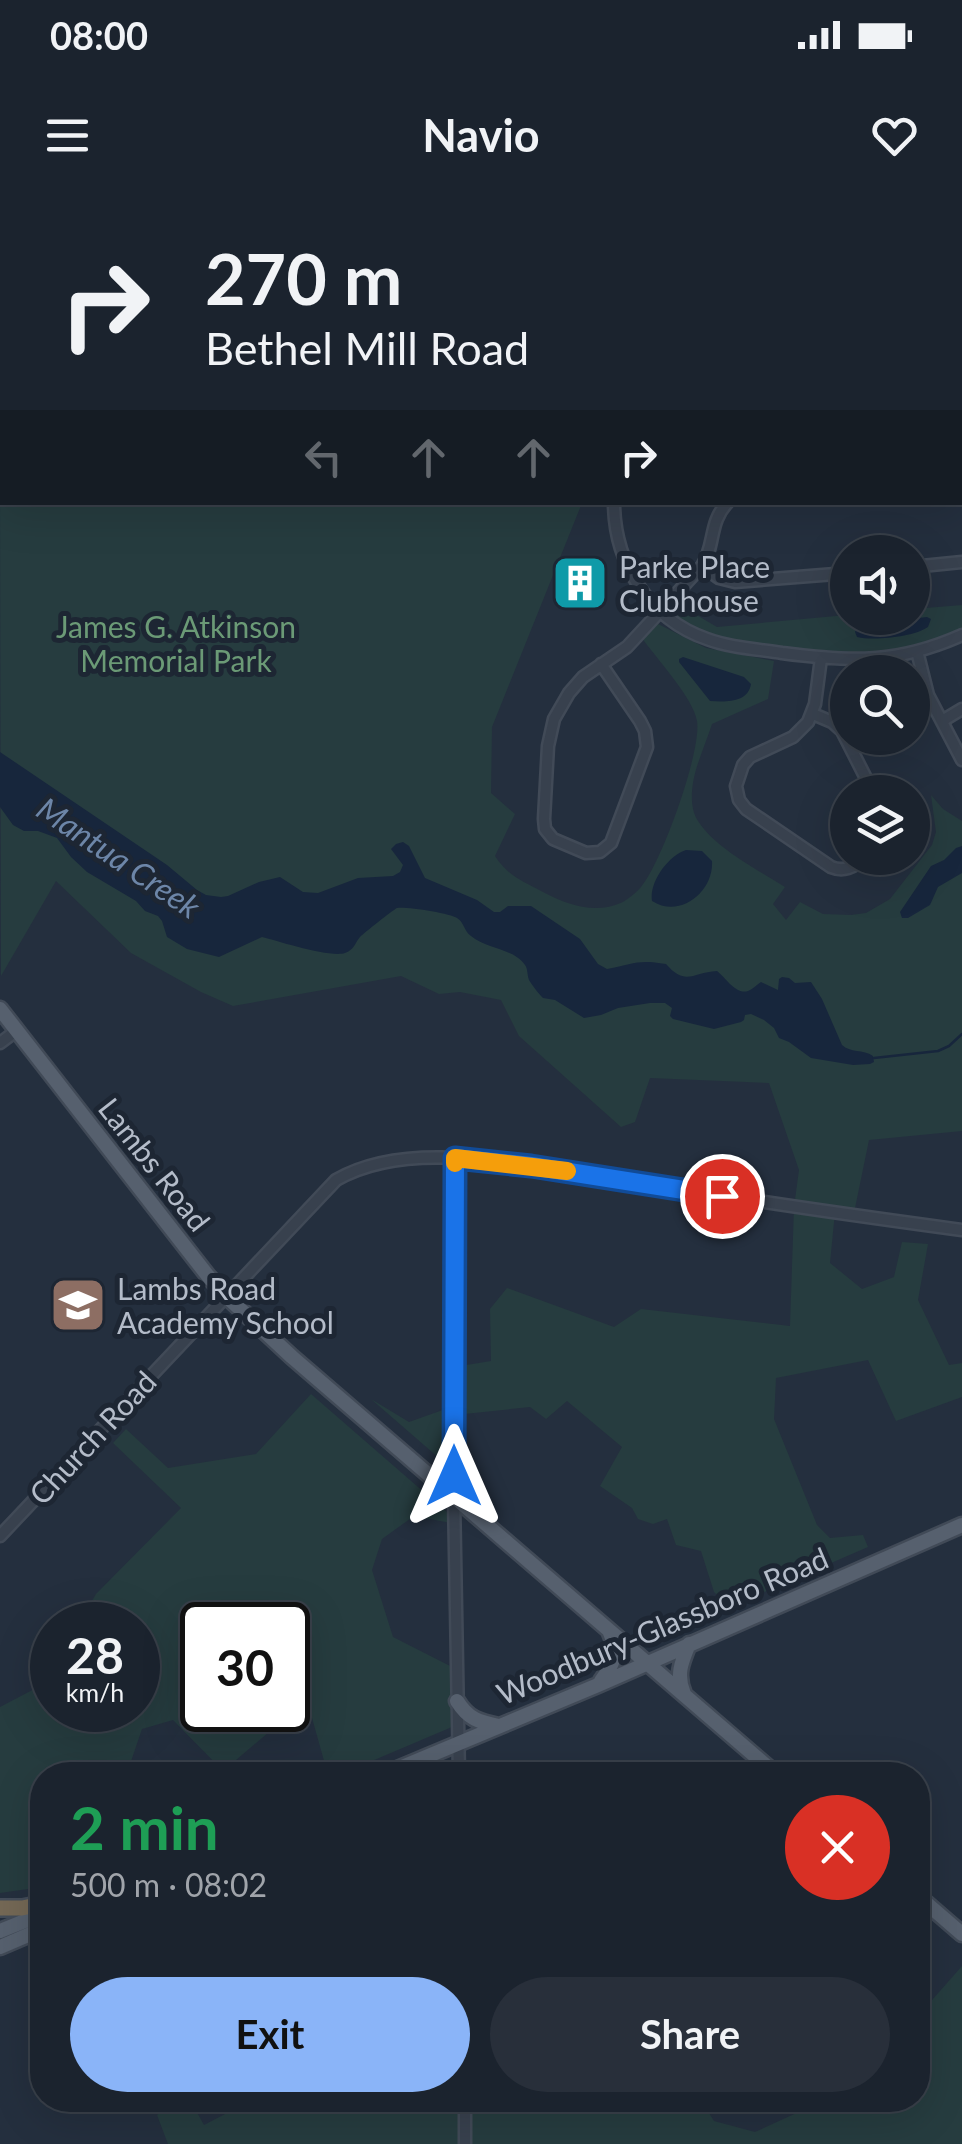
<!DOCTYPE html>
<html lang="en">
<head>
<meta charset="utf-8">
<style>
  body { margin:0; font-family:Lato,sans-serif; background:#282f3a; color:#f1f3f6; height:100vh; display:flex; flex-direction:column; font-size:38px; white-space:nowrap }
  * { box-sizing:border-box; margin:0 }
  p { font-size:32px; color:#a0a4aa }
  .icon { flex:none; width:55px; height:55px; fill:none; stroke:currentColor; stroke-width:2; stroke-linecap:round; stroke-linejoin:round }
  .map { position:relative; flex:1; overflow:hidden }
  .sheet { position:absolute; left:30px; top:1562px; width:900px; height:350px; display:flex; flex-direction:column; background:#1b232e; border-radius:40px; box-shadow:0 10px 40px #0002,0 0 0 2px #39404a }
  .sheet>* { flex:none }
  .guide { position:absolute; left:0px; top:0px; width:962px; height:305px; box-shadow:0 10px 40px #0002,0 0 0 2px #39404a; background:#1b232e; color:#f1f3f6; overflow:hidden }
  .buttons { position:absolute; left:830px; top:335px; display:grid; gap:20px }
  .buttons a { display:grid; place-items:center; width:100px; height:100px; border-radius:50%; background:#1b232e; box-shadow:0 10px 40px #0002,0 0 0 2px #39404a; font-size:50px }
  .speed { position:absolute; left:30px; top:1402px; display:flex; gap:20px; font-size:50px; font-weight:700; text-align:center }
  .speed>* { display:grid; place-content:center; width:130px; height:130px; border-radius:50%; background:#1b232e; box-shadow:0 10px 40px #0002,0 0 0 2px #39404a; line-height:1 }
  .speed small { font-size:25px; font-weight:400 }
  .speed .limit { border:5px solid #111; border-radius:15px; background:#fff; color:#111 }
  .pin { position:absolute; display:grid; place-items:center; width:85px; height:85px; color:#fff; margin:-42px; border:5px solid #fff; border-radius:50%; box-shadow:0 2px 10px #0007 }
  .me { position:absolute; width:110px; margin:-55px; rotate:0deg; stroke-linejoin:round; filter:drop-shadow(0 0 8px #0008) }
  .turn { display:flex; align-items:center; gap:35px; height:210px; padding:0 40px; font-size:45px }
  .turn .icon { width:130px; height:130px; stroke-width:2.5 }
  .turn b { display:block; font-size:70px; line-height:85px }
  .lanes { display:flex; align-items:center; height:95px; padding:0 40px; background:#0003; justify-content:center; gap:50px; direction:ltr }
  .lanes .off { opacity:.35 }
  .round { display:grid; place-items:center; flex:none; width:105px; height:105px; border-radius:52px; background:#282f3a }
  .overview { display:flex; align-items:center; justify-content:space-between; height:170px; padding:0 40px }
  h1 { font-size:60px; font-weight:700; line-height:75px; color:#1e9e55 }
  .cta { display:flex; gap:20px; margin-top:auto; padding:20px 40px }
  .cta a { flex:1; height:115px; border-radius:60px; background:#8ab4f8; color:#111; font-size:40px; font-weight:700; line-height:115px; text-align:center }
  .cta a+a { background:#282f3a; color:#f1f3f6 }
  .status { display:flex; justify-content:space-between; align-items:center; height:70px; padding:0 50px; background:#1b232e; direction:ltr }
  .status svg { height:28px; fill:currentColor }
  header { display:flex; justify-content:space-between; align-items:center; height:130px; padding:0 40px; background:#1b232e; font-size:45px; font-weight:700 }
  .map>svg:first-child { display:block }
  .green { fill:#263c3f; fill-rule:evenodd }
  .water { fill:#17263c }
  .lines { fill:none; stroke-linecap:round; stroke-linejoin:round }
  .stream { stroke:#17263c; stroke-width:2.5 }
  .minor-casing { stroke:#414a57; stroke-width:15 }
  .major-casing { stroke:#414a57; stroke-width:19 }
  .highway-casing { stroke:#434c59; stroke-width:20 }
  .minor { stroke:#38414e; stroke-width:10 }
  .major { stroke:#56606e; stroke-width:14 }
  .highway { stroke:#746855; stroke-width:15 }
  .route-casing { stroke:#114b97; stroke-width:25 }
  .route { stroke:#1a73e8; stroke-width:18 }
  .slow { stroke:#f59e0b; stroke-width:18 }
  .labels { text-anchor:middle; dominant-baseline:central; stroke-width:10; stroke-linejoin:round; paint-order:stroke }
  .poi-label { font-size:30px; fill:#b4bcc9; stroke:#1d2633; text-anchor:start }
  .park-label { font-size:30px; fill:#6b9a76; stroke:#1d2633 }
  .street-label { font-size:30px; fill:#b4bcc9; stroke:#1d2633 }
  .water-label { font-size:32px; font-style:italic; fill:#6d86a8; stroke:#1d2633 }
</style>
</head>
<body>
<div class="status"><b>08:00</b><svg viewBox="0 0 49 12"><path d="M0 12V9h3v3zM5 12V6h3v6zM10 12V3h3v9zM15 12V0h3v12zM26 1h20v11H26zM47 4h2v5h-2z"/></svg></div>
<header><svg class="icon" aria-label="menu" viewBox="0 0 24 24"><path d="M4 6h16M4 12h16M4 18h16"/></svg>Navio<svg class="icon" aria-label="heart" viewBox="0 0 24 24"><path d="M12 20l-8-8c-3-5 5-10 8-4 3-6 11-1 8 4z"/></svg></header>
<div class="map">
<svg width="962" height="1944" viewBox="0 0 962 1944">
  <rect width="100%" height="100%" fill="#242f3e"/>
  <!-- green -->
  <path class="green" d="M2,279V302L582,303L492,527L491,593L515,614L495,656C508,676 522,681 543,692C568,705 595,715 623,702C628,699 637,692 641,687C661,664 702,551 697,521C694,499 656,458 642,438L658,424L706,448L774,461L768,499L712,524C706,543 696,564 693,583C691,595 691,611 698,621C715,648 758,670 785,687L773,704L786,720L800,702L823,714L851,715L866,713L890,699L932,645L936,632L931,595L943,609L962,621V931L869,940L854,1013L835,1012L830,1063L862,1089L894,1077L902,1042L928,1044L918,1100L949,1165L962,1163V1197L896,1221L868,1160L776,1178L774,1219L817,1325L830,1338L863,1335L868,1347L730,1407L714,1392L701,1351L676,1345L667,1319L653,1324L638,1319L632,1308L600,1286L622,1247L567,1201L546,1219L530,1207L455,1215V1272L371,1199L409,1222L454,1206V1167L491,1161L490,1109L507,1088L614,1127L641,1109L790,1126L794,1007L799,970L769,883L650,878L635,922L621,927L519,836L501,800L460,792L439,794L401,776L233,806L201,792L131,753L56,681L1,776L0,282Z
    M676,403L717,427L847,415L848,418H912L913,409L962,405V428C935,439 909,449 881,453C841,458 694,446 674,411Z
    M311,1194L456,1320V1324L414,1316L382,1339L372,1370L393,1437L458,1470L459,1524L339,1575H328L307,1500L223,1571L173,1520L142,1529L128,1570L130,1575H42V1687L0,1693V1507L42,1485L52,1468V1510H138V1425H78L96,1394L181,1308L113,1243L126,1229L168,1268L256,1254ZM202,1425H288V1510H202Z
    M962,1766V1944H168L157,1915L175,1900H190L204,1925L252,1900H701L714,1921L755,1932L825,1900H918V1816Z"/>
  <!-- water -->
  <path class="water" d="M927,417L931,419L928,427C914,437 874,441 857,437L855,432L857,427L864,424Z
    M683,457L744,477L751,484C748,503 726,502 710,501L679,462V459Z
    M0,552L167,665L197,690L206,695L221,697L228,696L259,682L280,677L303,692L318,693L358,678L393,676L400,672L403,665L391,649L396,644L403,642L409,646L425,678L477,700L494,712H500L508,706H531L580,739L598,764L607,769C633,764 638,759 666,764C686,787 693,772 717,771C726,778 736,795 748,791C753,789 756,785 761,782L778,790L779,779L782,777L789,778L795,783L811,782L822,799L842,845C850,853 863,849 873,856L874,862L870,864L853,865L811,858L789,842L779,838L774,828L764,820L751,814L745,815L744,820L741,822L714,829L673,819L670,816L672,808L665,803H650L618,808L601,815L584,818L555,800L543,798C538,793 532,785 529,780C527,775 528,769 525,765C513,748 486,749 471,736C464,731 464,722 457,718C451,713 403,706 397,708C393,710 364,733 360,737C355,743 354,750 345,753C330,758 278,741 262,737L219,757L187,749L167,737L162,721L158,716L145,711L136,701L87,672L71,657L57,638L38,631H24L13,625L0,607Z
    M962,646V673L938,687L930,705L908,718H902L900,712L931,666L944,660L956,648Z
    M686,650L702,651L712,661C714,692 680,719 652,701C649,682 668,656 686,650Z"/>
  <g class="lines">
    <!-- stream -->
    <path class="stream" d="M37,2V0
      M0,67H2
      M874,858L938,851L949,846L962,834"/>
    <!-- minor casing -->
    <g class="minor-casing">
      <path id="minor" d="M189,2L191,0
        M703,2L704,0
        M960,111L962,115
        M960,173L962,171
        M960,274H962
        M0,276L2,272
        M614,302C614,363 649,419 707,439C731,448 757,449 782,453C851,462 897,464 962,435
        M702,366L719,378L735,382L848,373
        M912,367L962,362
        M917,451L928,495L962,560
        M821,458L815,504L808,522L793,537L750,557L743,565L736,586L739,600L746,609L831,667C843,672 854,668 863,658
        M601,464L640,521L645,531L647,547L611,643L600,652L586,653L553,639L545,629L544,619L548,546L554,519L569,493L583,477L627,447L702,366C716,344 708,323 728,302
        M813,514L832,522L842,531L873,592
        M942,521L962,509
        M0,843L16,831
        M455,958L454,1297L459,1575
        M0,1336L336,980C401,942 498,961 569,972C619,979 669,988 720,995C800,1008 881,1019 962,1030
        M465,1900V1944"/>
    </g>
    <!-- major casing -->
    <g class="major-casing">
      <path id="major" d="M472,0L484,2
        M960,36H962
        M0,809L208,1076L225,1095L292,1157L777,1575
        M601,1481C613,1465 619,1453 610,1433
        M684,1494C676,1475 681,1463 689,1444
        M457,1501C468,1519 479,1522 499,1526
        M383,1575L598,1485L962,1325
        M918,1696L962,1734
        M0,1731L42,1714
        M0,1747L42,1729"/>
    </g>
    <!-- highway casing -->
    <g class="highway-casing">
      <path id="highway" d="M0,1708H22L42,1704"/>
    </g>
    <!-- minor -->
    <use href="#minor" class="minor"/>
    <!-- major -->
    <use href="#major" class="major"/>
    <!-- highway -->
    <use href="#highway" class="highway"/>
  </g>
  <g class="lines">
    <!-- route casing -->
    <g class="route-casing">
      <path id="route" d="M454,1276L455,958L531,966L722,996"/>
    </g>
    <!-- route -->
    <use href="#route" class="route"/>
    <!-- slow -->
    <path class="slow" d="M455,963V958L567,971"/>
  </g>
  <!-- icons -->
  <defs>
    <g id="building-square" transform="scale(2.875)"><rect x="-9" y="-9" width="18" height="18" rx="4" fill="#0f9aa8" stroke="#1d2633"/><path d="M-4-6H4V6H1V3H-1V6H-4ZM-2.5-4.3h1.7v1.8h-1.7ZM.8-4.3h1.7v1.8H.8ZM-2.5-1h1.7V.8h-1.7ZM.8-1h1.7V.8H.8Z" fill="#fff"/></g>
    <g id="school-square" transform="scale(2.875)"><rect x="-9" y="-9" width="18" height="18" rx="4" fill="#8d6e63" stroke="#1d2633"/><path d="M0-5L7-2L0 1L-7-2ZM-4 1L0 2.5L4 1V4Q0 6-4 4Z" fill="#fff"/></g>
  </defs>
  <g fill-rule="evenodd">
    <use href="#building-square" x="580" y="383"/>
    <use href="#school-square" x="78" y="1105"/>
  </g>
  <g class="labels">
    <!-- poi labels -->
    <g class="poi-label">
      <text x="619" y="366">Parke Place<tspan x="619" dy="34">Clubhouse</tspan></text>
      <text x="117" y="1088">Lambs Road<tspan x="117" dy="34">Academy School</tspan></text>
    </g>
    <!-- park labels -->
    <g class="park-label">
      <text x="176" y="426">James G. Atkinson<tspan x="176" dy="34">Memorial Park</tspan></text>
    </g>
    <!-- street labels -->
    <g class="street-label">
      <text transform="translate(155 964) rotate(52)">Lambs Road</text>
      <text transform="translate(92 1237) rotate(-47)">Church Road</text>
      <text transform="translate(662 1425) rotate(-23)">Woodbury-Glassboro Road</text>
    </g>
    <!-- water labels -->
    <g class="water-label">
      <text transform="translate(119 657) rotate(34)">Mantua Creek</text>
    </g>
  </g>
</svg>
<div class="buttons">
<a><svg class="icon" aria-label="sound" viewBox="0 0 24 24"><path d="M4 9h4l5-4v14l-5-4H4zM17 9q2 3 0 6"/></svg></a>
<a><svg class="icon" aria-label="search" viewBox="0 0 24 24"><circle cx="10" cy="10" r="6"/><path d="M15 15l6 6"/></svg></a>
<a><svg class="icon" aria-label="layers" viewBox="0 0 24 24"><path d="M12 4l9 5-9 5-9-5zM3 14l9 5 9-5"/></svg></a>
</div>
<div class="speed"><div>28<small>km/h</small></div><div class="limit">30</div></div>
<div class="pin" style="left:722px;top:996px;background:#d93025"><svg class="icon" aria-label="arrive" viewBox="0 0 24 24"><path d="M6 21V4h12l-3 4 3 4H6"/></svg></div>
<svg class="me" style="left:454px;top:1276px" viewBox="-20 -20 40 40"><path d="M0-17L14 15 0 8-14 15z" fill="#1a73e8" stroke="#fff" stroke-width="4"/></svg>
<div class="guide">
<div class="turn"><svg class="icon" aria-label="right" viewBox="0 0 24 24"><path d="M7 20v-9h11M14 6l5 5-5 5"/></svg><div><b>270 m</b>Bethel Mill Road</div></div>
<div class="lanes"><svg class="icon off" aria-label="left" viewBox="0 0 24 24"><path d="M17 20v-9H6M10 6l-5 5 5 5"/></svg><svg class="icon off" aria-label="ahead" viewBox="0 0 24 24"><path d="M12 20V5M6 11l6-6 6 6"/></svg><svg class="icon off" aria-label="ahead" viewBox="0 0 24 24"><path d="M12 20V5M6 11l6-6 6 6"/></svg><svg class="icon" aria-label="right" viewBox="0 0 24 24"><path d="M7 20v-9h11M14 6l5 5-5 5"/></svg></div>
</div>
<section class="sheet">
<div class="overview"><div><h1>2 min</h1><p>500 m · 08:02</p></div><a class="round" style="background:#d93025;color:#fff"><svg class="icon" aria-label="close" viewBox="0 0 24 24"><path d="M6 6l12 12M18 6L6 18"/></svg></a></div>
<div class="cta"><a>Exit</a><a>Share</a></div>
</section>
</div>
</body>
</html>
